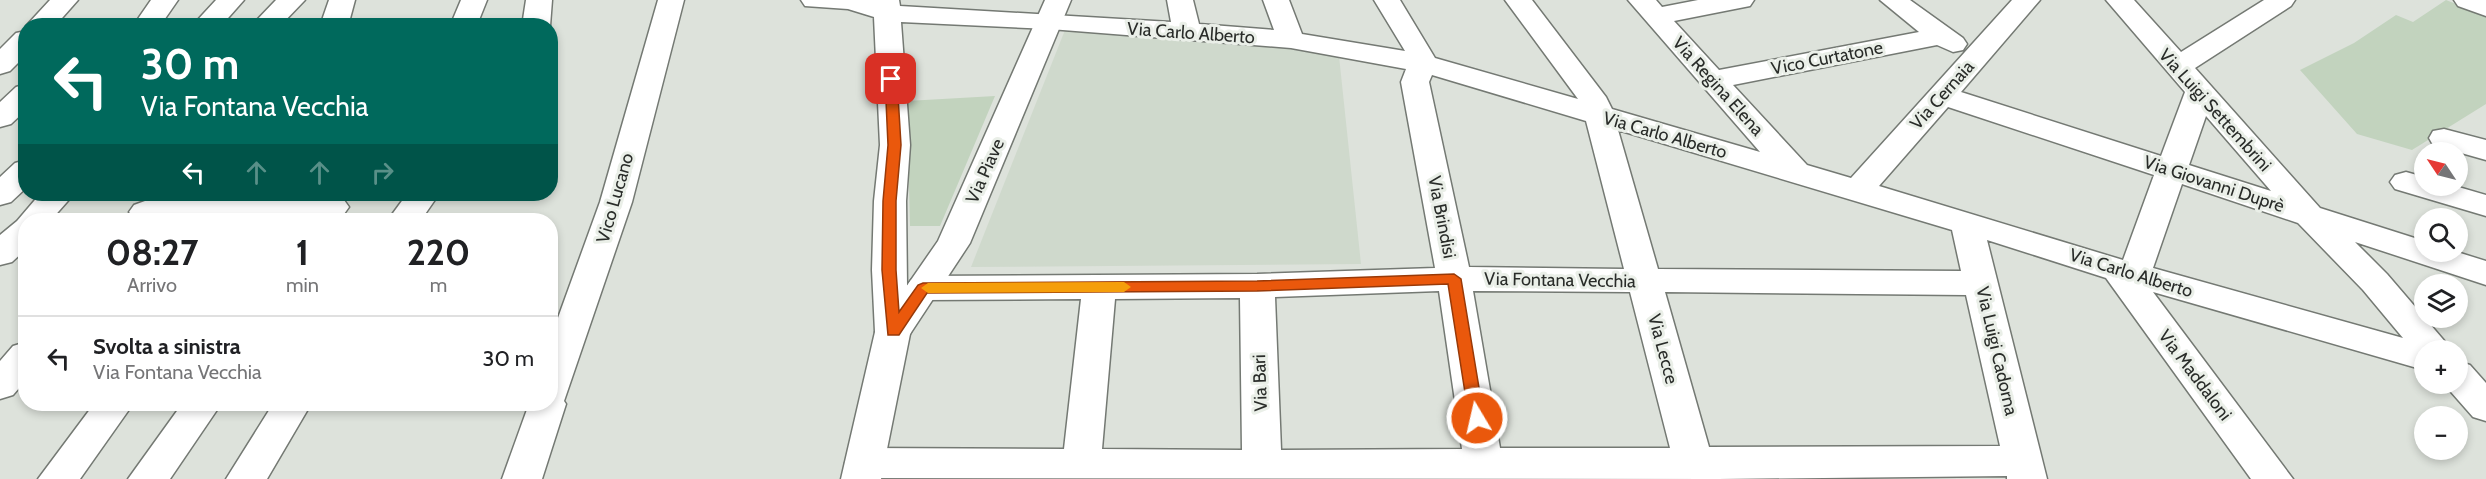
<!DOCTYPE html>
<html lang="it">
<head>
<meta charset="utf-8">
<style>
  body { margin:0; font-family:Cabin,sans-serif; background:#f2f2f2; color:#202124; height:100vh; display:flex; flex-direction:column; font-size:22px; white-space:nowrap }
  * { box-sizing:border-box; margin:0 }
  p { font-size:20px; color:#757577 }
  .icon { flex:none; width:33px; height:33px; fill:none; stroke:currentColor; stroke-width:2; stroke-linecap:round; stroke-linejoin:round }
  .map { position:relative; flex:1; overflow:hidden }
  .panel { position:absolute; left:18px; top:213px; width:540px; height:198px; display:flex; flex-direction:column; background:#fff; border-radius:24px; box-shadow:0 3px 9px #0003 }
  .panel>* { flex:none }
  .banner { position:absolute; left:18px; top:18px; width:540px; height:183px; border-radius:24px; box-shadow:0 3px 9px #0003; background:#00695c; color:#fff; overflow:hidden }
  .needle { width:39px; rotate:305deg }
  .tools { position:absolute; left:2414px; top:142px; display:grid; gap:12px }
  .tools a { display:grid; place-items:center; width:54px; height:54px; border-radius:50%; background:#fff; box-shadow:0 3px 9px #0003; font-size:30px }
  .pin { position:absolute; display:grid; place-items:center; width:51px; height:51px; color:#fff; margin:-26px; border-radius:12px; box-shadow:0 3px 9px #0006 }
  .me { position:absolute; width:66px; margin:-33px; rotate:351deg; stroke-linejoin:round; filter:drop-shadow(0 0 4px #0008) }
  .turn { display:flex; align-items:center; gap:21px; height:126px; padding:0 24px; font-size:27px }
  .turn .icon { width:78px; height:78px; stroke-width:2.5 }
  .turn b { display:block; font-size:42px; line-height:51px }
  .lanes { display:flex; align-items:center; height:57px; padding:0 24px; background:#0003; justify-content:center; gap:30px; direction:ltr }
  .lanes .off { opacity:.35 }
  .eta { display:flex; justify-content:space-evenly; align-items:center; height:102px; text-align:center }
  .eta b { font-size:36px; font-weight:700; line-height:42px }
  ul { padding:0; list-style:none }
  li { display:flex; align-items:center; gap:18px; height:84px; padding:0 24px; border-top:2px solid #e0e0e0 }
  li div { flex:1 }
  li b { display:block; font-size:22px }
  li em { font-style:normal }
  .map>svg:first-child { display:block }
  .built { fill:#cfd9cc }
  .green { fill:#c2d3be }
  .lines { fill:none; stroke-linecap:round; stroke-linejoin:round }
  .minor-casing { stroke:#747973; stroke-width:3 }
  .tertiary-casing { stroke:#747973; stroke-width:3 }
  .minor { fill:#fff; fill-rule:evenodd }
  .tertiary { fill:#fff; fill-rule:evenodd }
  .route { fill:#ea580c; stroke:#983908; stroke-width:1.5 }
  .slow { fill:#f59e0b }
  .labels { text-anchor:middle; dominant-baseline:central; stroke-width:6; stroke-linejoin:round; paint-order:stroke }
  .street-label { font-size:18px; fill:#292c29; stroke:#eaefe8 }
</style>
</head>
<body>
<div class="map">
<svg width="2486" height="479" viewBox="0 0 2486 479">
  <rect width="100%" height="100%" fill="#dde2db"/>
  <!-- built -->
  <path class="built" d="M1067,25L1286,46L1339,56L1361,264L971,267Z"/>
  <!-- green -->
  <path class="green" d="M2446,0L2486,16V104L2412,150L2357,134L2300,70L2354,43L2396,15L2413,22Z
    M995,96L940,226H910L907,101Z"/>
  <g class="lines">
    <!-- minor casing -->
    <g class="minor-casing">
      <path id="minor" d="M50,0H78L55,26H26Z
        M151,0H178L160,26H133Z
        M216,0H244L221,26H192Z
        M276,0H305L280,26H251Z
        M329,0H355L348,26H320Z
        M461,0H487L477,25L460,26L453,19Z
        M526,0H552L550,26H522Z
        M658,0H684L632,202L564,401L566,404L542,479H502L529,404H550V340L600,202Z
        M801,0H899L900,6L1171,22L1167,0H1193L1199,24L1274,30L1263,0H1289L1302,34L1405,51L1374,0H1400L1435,58L1578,99L1505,0H1532L1606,97L1612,109L1760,152L1628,0H1656L1662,7L1698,0H1754L1750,6L1674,21L1719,70L1919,32L1880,0H1910L1963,38L1967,44L1963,50L1953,52L1937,45L1733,85L1807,165L1851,178L2012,0H2040L1961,92L2161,156L2185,92L2106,0H2134L2181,52L2264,0H2295L2291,6L2195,68L2320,208L2424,241V252H2457L2486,261V285L2355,242L2387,274L2453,351H2424V370L2153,292L2293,479H2251L2106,278L1987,240L2047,479H2007V476L1718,479L864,478L850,474L845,463L850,452L864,448L1064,449L1081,299L923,300L911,296L908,291L911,332L906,341L893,345L880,341L875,332L872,270L874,201L880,145L874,17L848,9L805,6ZM901,22L1050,29L1291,48L1406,69L1401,82L1435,268L1257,274L923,276L911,280L907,286L906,201L910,145ZM1432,75L1586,121L1624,269L1469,267L1429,82ZM1948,107L2154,175L2123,260L1879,186ZM2206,116L2271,191L2189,165ZM1618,130L1952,230L1961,271L1658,269ZM2182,184L2298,223L2363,290L2403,338L2153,268ZM1439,291L1462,449L1281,450L1275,297ZM1473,291L1630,292L1670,448H1500ZM1665,292L1966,295L2000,446L1709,447ZM1240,298L1242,450L1102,449L1115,299Z
        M2454,0H2486V16L2458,6Z
        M26,31V55L10,71L0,74V49L16,33Z
        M26,84V110L11,124L0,127V102L16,87Z
        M2444,129L2486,140V160L2433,145L2429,138L2433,131Z
        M26,160V188L11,202L0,205V177L15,163Z
        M2406,172L2424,177V186H2455L2486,195V216L2395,189L2390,182L2395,175Z
        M40,194H74L51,220H26V249L12,262L0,265V235L17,221Z
        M407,194H439L421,220H388Z
        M333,197L344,200L349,207L344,214L333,217L137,220L129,212L134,205L145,201Z
        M26,342V380L13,395L0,399V361L13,346Z
        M2457,361L2470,365L2486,383V421L2473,417L2444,384H2457Z
        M94,404H133L80,479H38Z
        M182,404H221L170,479H128Z
        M273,404H311L267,479H226Z"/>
    </g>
    <!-- tertiary casing -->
    <g class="tertiary-casing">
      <path id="tertiary" d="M1045,0H1071L970,243L910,334L881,479H841L875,332L938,241Z"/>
    </g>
    <!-- minor -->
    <use href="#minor" class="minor"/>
    <!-- tertiary -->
    <use href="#tertiary" class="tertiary"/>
  </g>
  <!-- route -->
  <path class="route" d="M891,76L897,79L901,145L896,201V270L899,312L918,285L923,283L1257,281L1454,274L1461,279L1484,418L1482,422L1477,424L1469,418L1448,284L1257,291L927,293L899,335H888L882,270L883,201L888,145L885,79Z"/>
  <!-- slow -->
  <path class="slow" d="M1124,282L1131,287L1124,292L928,293L921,288L928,283Z"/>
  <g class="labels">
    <!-- street labels -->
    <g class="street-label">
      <text transform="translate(1191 33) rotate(4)">Via Carlo Alberto</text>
      <text transform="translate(1827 58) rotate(-11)">Vico Curtatone</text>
      <text transform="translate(1718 86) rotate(48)">Via Regina Elena</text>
      <text transform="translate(1942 95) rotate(-48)">Via Cernaia</text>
      <text transform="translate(2215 110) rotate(48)">Via Luigi Settembrini</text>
      <text transform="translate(1665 135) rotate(16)">Via Carlo Alberto</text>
      <text transform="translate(985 171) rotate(-66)">Via Piave</text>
      <text transform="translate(2214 184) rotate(18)">Via Giovanni Duprè</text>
      <text transform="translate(615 198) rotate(-74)">Vico Lucano</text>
      <text transform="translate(1442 217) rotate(79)">Via Brindisi</text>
      <text transform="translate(2131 273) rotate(17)">Via Carlo Alberto</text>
      <text transform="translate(1560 280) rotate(1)">Via Fontana Vecchia</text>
      <text transform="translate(1663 349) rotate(75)">Via Lecce</text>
      <text transform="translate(1997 351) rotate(77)">Via Luigi Cadorna</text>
      <text transform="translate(2195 375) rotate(53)">Via Maddaloni</text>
      <text transform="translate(1260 383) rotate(-92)">Via Bari</text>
    </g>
  </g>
</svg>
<div class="tools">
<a><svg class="needle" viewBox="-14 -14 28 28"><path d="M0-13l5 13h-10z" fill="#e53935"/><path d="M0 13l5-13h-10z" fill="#757577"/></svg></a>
<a><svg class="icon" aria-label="search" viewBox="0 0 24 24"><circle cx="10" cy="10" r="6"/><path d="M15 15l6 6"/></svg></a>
<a><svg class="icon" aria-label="layers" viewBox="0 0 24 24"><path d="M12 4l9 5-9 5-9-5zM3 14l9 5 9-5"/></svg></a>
<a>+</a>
<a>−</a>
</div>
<div class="pin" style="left:891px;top:79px;background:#d93025"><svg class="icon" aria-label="arrive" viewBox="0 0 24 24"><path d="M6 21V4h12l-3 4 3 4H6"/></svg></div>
<svg class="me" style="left:1477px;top:418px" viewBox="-20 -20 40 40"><circle r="17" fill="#ea580c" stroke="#fff" stroke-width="3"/><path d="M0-11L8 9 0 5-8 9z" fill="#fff"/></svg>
<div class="banner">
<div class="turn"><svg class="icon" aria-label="left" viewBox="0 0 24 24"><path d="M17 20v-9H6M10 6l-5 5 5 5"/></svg><div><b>30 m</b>Via Fontana Vecchia</div></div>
<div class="lanes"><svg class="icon" aria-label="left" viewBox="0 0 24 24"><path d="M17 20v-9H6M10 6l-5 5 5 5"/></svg><svg class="icon off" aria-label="ahead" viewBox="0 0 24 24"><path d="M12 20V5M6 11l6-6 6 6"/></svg><svg class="icon off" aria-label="ahead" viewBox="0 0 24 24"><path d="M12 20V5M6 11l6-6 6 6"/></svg><svg class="icon off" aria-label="right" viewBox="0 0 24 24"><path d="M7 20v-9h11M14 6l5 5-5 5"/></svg></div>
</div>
<section class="panel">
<div class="eta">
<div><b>08:27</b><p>Arrivo</p></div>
<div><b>1</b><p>min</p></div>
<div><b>220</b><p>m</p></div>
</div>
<ul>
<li><svg class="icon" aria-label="left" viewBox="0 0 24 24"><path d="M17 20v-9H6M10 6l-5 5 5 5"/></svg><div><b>Svolta a sinistra</b><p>Via Fontana Vecchia</p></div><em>30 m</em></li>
</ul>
</section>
</div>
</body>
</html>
